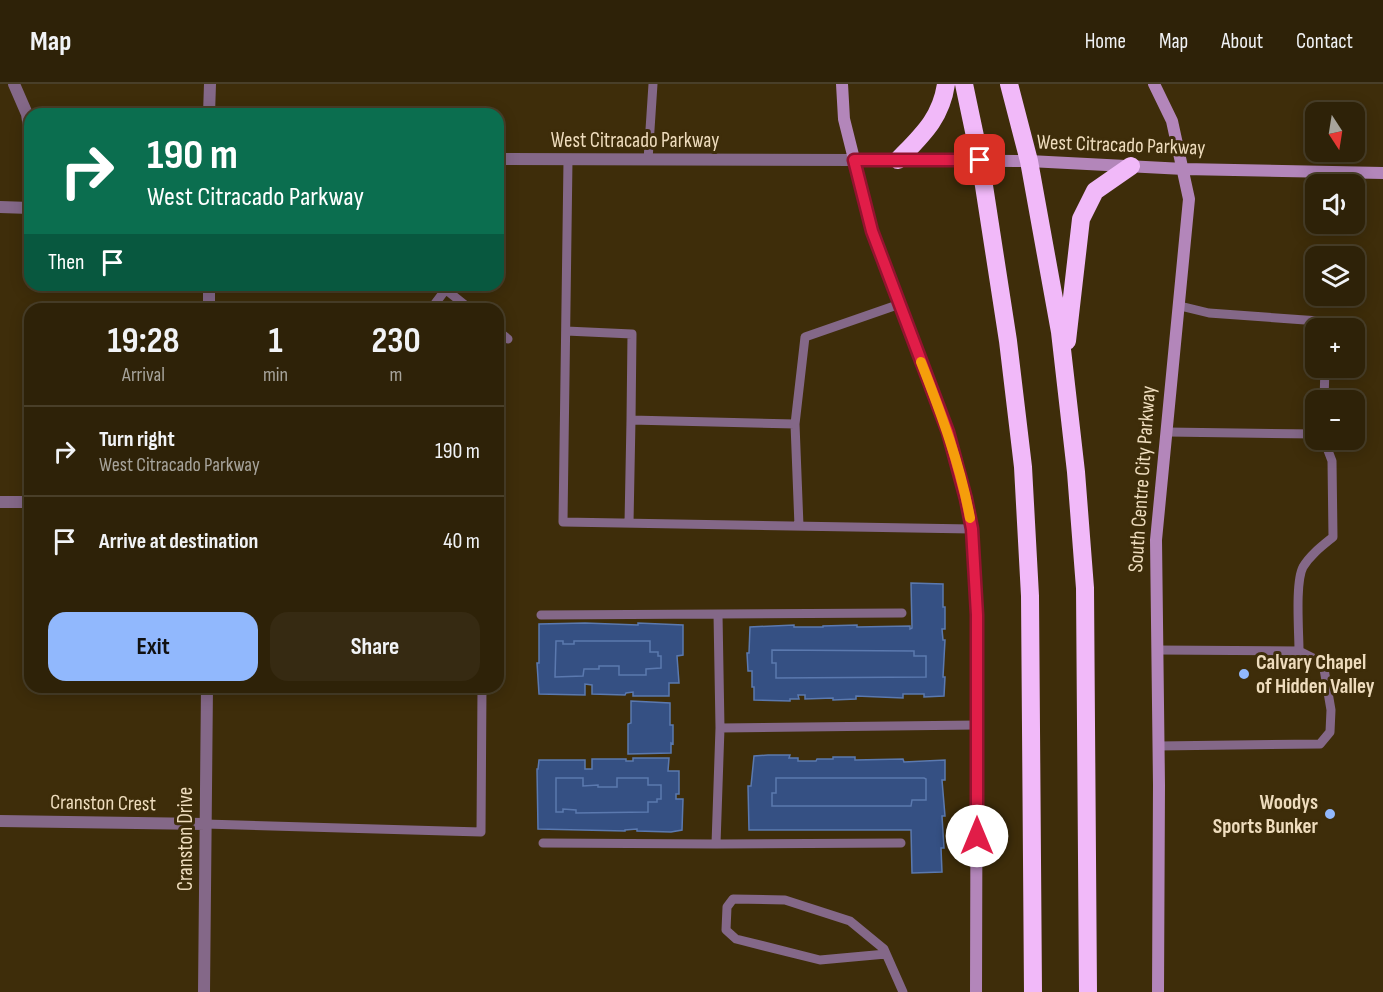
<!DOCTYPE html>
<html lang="en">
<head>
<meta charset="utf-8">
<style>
  body { margin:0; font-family:"Sofia Sans Condensed",sans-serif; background:#362a12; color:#f1f3f6; height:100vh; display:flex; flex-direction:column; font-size:22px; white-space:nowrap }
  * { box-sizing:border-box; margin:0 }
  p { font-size:20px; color:#a7a49c }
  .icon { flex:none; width:33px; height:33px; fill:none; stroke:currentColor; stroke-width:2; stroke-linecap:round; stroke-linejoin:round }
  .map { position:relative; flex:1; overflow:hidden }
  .panel { position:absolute; left:24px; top:219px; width:480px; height:390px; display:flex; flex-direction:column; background:#2e2208; border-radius:18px; box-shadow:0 3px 15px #0003,0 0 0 2px #493f29 }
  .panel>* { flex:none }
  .hud { position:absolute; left:24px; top:24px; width:480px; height:183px; border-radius:18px; box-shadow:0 3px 15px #0003,0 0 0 2px #493f29; background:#0b6e4f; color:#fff; overflow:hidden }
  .needle { width:39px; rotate:168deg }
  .buttons { position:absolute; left:1305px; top:18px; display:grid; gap:12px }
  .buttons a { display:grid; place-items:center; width:60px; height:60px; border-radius:12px; background:#2e2208; box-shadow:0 3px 15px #0003,0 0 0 2px #493f29; font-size:30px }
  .pin { position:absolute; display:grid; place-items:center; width:51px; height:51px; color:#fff; margin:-26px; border-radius:12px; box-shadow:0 3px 9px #0006 }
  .me { position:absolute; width:66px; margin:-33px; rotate:0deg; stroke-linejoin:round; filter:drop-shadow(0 0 4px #0008) }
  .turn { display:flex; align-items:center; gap:21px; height:126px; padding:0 24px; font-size:27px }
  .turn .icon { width:78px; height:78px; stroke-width:2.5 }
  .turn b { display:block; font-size:42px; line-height:51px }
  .then { display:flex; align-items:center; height:57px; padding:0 24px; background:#0003; gap:12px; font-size:22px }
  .eta { display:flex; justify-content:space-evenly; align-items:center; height:102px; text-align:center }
  .eta b { font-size:36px; font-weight:700; line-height:42px }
  .cta { display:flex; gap:12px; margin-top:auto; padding:12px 24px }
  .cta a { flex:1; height:69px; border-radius:18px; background:#91b8fd; color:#111; font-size:24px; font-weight:700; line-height:69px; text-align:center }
  .cta a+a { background:#362a12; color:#f1f3f6 }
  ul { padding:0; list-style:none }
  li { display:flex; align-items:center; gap:18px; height:90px; padding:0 24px; border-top:2px solid #493f29 }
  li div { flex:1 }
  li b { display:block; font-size:22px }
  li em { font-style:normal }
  header { display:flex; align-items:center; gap:36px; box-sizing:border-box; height:84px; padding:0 30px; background:#2e2208; border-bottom:2px solid #493f29 }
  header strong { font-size:28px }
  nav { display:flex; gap:33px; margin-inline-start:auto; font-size:21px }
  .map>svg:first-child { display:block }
  .building { fill:#355083; stroke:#5b79af; stroke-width:1.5; fill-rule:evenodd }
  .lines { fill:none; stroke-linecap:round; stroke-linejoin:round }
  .lane { stroke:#846888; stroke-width:9 }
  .street { stroke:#846888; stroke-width:12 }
  .secondary { stroke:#b386ba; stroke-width:12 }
  .highway { stroke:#f1b9f9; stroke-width:18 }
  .route-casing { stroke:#92132f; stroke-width:15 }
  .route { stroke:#e11d48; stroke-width:10 }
  .slow { stroke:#f59e0b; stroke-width:10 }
  .poi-dot { fill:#91b8fd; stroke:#3e2d0a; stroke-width:2 }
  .labels { text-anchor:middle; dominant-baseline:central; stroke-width:6; stroke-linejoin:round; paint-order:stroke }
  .street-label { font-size:21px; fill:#eedcbd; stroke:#3e2d0a }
  .poi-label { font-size:21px; font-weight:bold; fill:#eedcbd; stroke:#3e2d0a; text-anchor:start }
</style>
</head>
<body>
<header>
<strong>Map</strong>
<nav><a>Home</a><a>Map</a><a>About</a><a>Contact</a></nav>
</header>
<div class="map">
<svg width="1383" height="908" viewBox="0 0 1383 908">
  <rect width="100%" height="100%" fill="#3e2d0a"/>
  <!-- building -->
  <path class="building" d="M911,499L943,500V523H945V545H942L943,556H945L943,593H945L944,612L924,613V610H903V614L856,612V615L833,616V614L805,615V611H798L799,615H790V617L754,616V603H752V587H748L747,569H749L750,543L794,541V543H823V542L857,541V543L910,542V545L912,544ZM772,566L914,567V572H926V593L776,594V579H772Z
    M585,539L638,541V539L683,541V571L677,572L679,599H669V612H633V608L626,609L625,611L592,610V601L585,600V611L539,610L537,579H539V540ZM556,557H563V560H574V557H650V568H658V572H661V584L646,585V591H619V582H599V585H584L583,592L555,593Z
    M556,557H563V560H574V557H650V568H658V572H661V584L646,585V591H619V582H599V585H584L583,592L555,593Z
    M772,566L914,567V572H926V593L776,594V579H772Z
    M631,617L670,619V641H673V660L671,659V669L628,670V640L631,639Z
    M768,671H790L789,674H798V677H816L817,675H833V673H855V676L903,675L904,678L945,676V696H942L945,732H942L944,764H941L942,788L912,789L911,746H749L748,702H751L754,672ZM776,694H924L926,695V716H912L911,722H772V709H776Z
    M633,674H669L668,687H679V710H676V715H683L682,746L671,748L637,747V745L625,746V747L538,745L537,685H538L539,676H585V685H592V675H626V677H633ZM556,694H583V702L598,701V703H617V694H648V701H661V715H657V718H648V728L576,729V726L563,725V728H556Z
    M556,694H583V702L598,701V703H617V694H648V701H661V715H657V718H648V728L576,729V726L563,725V728H556Z
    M776,694H924L926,695V716H912L911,722H772V709H776Z"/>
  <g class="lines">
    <!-- lane -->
    <path class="lane" d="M568,76L563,438L972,445
      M648,76L653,0
      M445,205L470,225
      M1180,222L1209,229L1319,237L1322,244
      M431,225L449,201
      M498,247L508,255
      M566,247L632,250L631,336L795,340L805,253L900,220
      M1324,316L1325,284
      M795,340L799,442
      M1167,348L1316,350
      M629,439L631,336
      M718,530L902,529
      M541,531L718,530L720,644
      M1157,566L1299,567C1299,548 1295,498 1303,483C1310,471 1322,462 1333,453L1332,377L1324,356
      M1158,662L1320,660L1330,648L1331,626L1323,579L1299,567
      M205,740L481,748L482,603
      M543,759L716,760
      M901,759L716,760L720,644L977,641
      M886,870L820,876L736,855L726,846L727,823L733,815L785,816L850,837L884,865L903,908"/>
    <!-- street -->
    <path class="street" d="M14,0L27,30L30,51
      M209,30L210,0
      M498,75L854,76
      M0,123L30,124
      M209,201V225
      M0,418H30
      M0,737L205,740
      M204,908L207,603"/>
    <!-- secondary -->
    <path class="secondary" d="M842,0L844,35L872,147L948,348L966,415L972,445L977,531L976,908
      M1154,0L1172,37L1189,115L1156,456L1159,701L1158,908
      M854,76L1029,77L1184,85L1383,89"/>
    <!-- highway -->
    <path class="highway" d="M964,0L980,76L1008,257L1023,383L1030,512L1033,908
      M1009,0L1029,77L1060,248L1076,388L1085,504L1088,908
      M898,76C921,52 941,35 946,0
      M1067,257L1081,135L1095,107L1131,82"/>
  </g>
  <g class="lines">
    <!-- route casing -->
    <g class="route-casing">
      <path id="route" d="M977,752V531L972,445L966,415L948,348L872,147L854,76H980"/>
    </g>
    <!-- route -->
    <use href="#route" class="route"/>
    <!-- slow -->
    <path class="slow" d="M921,278C941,329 960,380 970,434"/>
  </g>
  <!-- markers -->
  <g class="poi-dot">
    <circle cx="1244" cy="590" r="6"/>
    <circle cx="1330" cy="730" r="6"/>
  </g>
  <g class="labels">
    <!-- street labels -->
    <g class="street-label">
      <text x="635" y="56">West Citracado Parkway</text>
      <text transform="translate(1121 61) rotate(2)">West Citracado Parkway</text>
      <text transform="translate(1142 395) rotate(-86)">South Centre City Parkway</text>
      <text transform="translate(103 719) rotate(1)">Cranston Crest</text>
      <text transform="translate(185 755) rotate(-90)">Cranston Drive</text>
    </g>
    <!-- poi labels -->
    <g class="poi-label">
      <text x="1256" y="578">Calvary Chapel<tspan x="1256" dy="24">of Hidden Valley</tspan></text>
      <text x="1318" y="718" text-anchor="end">Woodys<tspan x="1318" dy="24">Sports Bunker</tspan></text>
    </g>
  </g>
</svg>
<div class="buttons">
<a><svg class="needle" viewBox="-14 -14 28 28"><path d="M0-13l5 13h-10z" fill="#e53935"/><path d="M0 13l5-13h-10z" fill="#a7a49c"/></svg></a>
<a><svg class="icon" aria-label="sound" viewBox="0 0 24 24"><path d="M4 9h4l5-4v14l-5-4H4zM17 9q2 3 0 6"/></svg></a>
<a><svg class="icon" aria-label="layers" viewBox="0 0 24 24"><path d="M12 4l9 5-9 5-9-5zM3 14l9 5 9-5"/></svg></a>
<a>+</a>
<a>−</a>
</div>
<div class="pin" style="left:980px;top:76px;background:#d93025"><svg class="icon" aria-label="arrive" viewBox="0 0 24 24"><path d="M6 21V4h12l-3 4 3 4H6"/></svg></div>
<svg class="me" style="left:977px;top:752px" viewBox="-20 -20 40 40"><circle r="19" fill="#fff"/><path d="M0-13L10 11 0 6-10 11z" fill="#e11d48"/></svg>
<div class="hud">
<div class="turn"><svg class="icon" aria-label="right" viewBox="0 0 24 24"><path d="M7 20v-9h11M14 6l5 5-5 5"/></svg><div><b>190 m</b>West Citracado Parkway</div></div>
<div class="then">Then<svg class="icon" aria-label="arrive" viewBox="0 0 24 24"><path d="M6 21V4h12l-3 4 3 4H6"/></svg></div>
</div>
<section class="panel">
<div class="eta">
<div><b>19:28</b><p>Arrival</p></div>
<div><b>1</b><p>min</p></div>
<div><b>230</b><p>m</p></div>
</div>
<ul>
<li><svg class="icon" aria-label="right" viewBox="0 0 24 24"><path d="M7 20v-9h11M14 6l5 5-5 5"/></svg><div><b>Turn right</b><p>West Citracado Parkway</p></div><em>190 m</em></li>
<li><svg class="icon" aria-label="arrive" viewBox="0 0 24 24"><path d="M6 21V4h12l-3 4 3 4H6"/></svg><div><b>Arrive at destination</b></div><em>40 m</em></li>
</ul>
<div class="cta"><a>Exit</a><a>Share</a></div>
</section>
</div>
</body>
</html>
